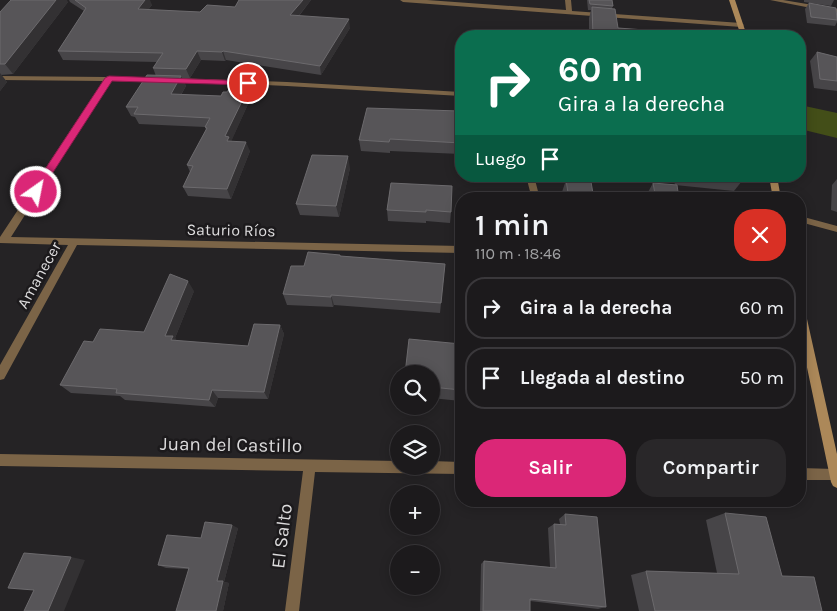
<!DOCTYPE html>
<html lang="es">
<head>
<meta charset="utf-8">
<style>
  body { margin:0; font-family:Karla,sans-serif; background:#292729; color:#f1f3f6; height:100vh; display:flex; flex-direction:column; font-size:19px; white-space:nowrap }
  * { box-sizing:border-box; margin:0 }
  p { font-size:16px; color:#a0a1a3 }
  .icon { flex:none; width:28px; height:28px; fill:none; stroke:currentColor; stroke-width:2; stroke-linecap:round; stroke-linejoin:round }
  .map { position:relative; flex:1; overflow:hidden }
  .drawer { position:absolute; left:455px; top:192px; width:351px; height:315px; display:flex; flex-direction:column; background:#1c1a1c; border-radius:20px; box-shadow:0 2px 12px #0003,0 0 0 1px #3a383b }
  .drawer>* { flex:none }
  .top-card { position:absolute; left:455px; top:30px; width:351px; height:152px; border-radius:20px; box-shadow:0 2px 12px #0003,0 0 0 1px #3a383b; background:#0b6e4f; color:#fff; overflow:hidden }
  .buttons { position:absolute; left:390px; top:365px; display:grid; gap:10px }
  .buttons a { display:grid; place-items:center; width:50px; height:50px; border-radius:50%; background:#1c1a1c; box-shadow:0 2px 12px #0003,0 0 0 1px #3a383b; font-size:25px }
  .pin { position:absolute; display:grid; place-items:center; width:42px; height:42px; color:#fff; margin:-21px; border:2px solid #fff; border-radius:50%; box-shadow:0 1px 5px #0007 }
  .me { position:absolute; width:55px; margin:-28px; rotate:33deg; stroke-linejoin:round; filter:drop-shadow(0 0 4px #0008) }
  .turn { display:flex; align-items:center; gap:18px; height:105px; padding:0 20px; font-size:22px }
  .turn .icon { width:65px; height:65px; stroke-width:2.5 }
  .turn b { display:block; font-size:35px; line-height:42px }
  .then { display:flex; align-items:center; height:48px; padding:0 20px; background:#0003; gap:10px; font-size:19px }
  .round { display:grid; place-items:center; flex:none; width:52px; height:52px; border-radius:20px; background:#292729 }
  .headline { display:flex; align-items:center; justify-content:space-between; height:85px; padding:0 20px }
  h1 { font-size:30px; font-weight:600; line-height:38px }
  .button { display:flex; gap:10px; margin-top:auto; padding:10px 20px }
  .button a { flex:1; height:58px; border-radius:20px; background:#db2777; color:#fff; font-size:20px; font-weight:600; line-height:58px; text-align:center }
  .button a+a { background:#292729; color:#f1f3f6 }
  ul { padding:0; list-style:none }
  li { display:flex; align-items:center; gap:15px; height:62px; margin:0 10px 8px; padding:0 10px; border:2px solid #3a383b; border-radius:20px }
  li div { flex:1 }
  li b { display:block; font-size:19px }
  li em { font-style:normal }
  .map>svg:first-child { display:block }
  .green { fill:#434e18 }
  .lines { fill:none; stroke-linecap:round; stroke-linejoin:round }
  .street { fill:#7b6447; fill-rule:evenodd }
  .secondary { fill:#ac8859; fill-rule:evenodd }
  .wall { fill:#474548 }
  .shaded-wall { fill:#333133 }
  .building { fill:#575558; stroke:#6c6a6d }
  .route { fill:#db2777; stroke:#8e194d }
  .labels { text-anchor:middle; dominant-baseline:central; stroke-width:5; stroke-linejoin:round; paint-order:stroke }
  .street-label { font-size:16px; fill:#dcdbdc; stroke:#1c1a1c }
  .near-street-label { font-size:19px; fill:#dcdbdc; stroke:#1c1a1c }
</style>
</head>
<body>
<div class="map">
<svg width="837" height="611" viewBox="0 0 837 611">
  <rect width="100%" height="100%" fill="#252325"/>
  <!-- green -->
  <path class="green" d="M800,105L837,113V138L800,129Z"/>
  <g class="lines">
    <!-- street -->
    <path class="street" d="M400,0H427L566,10L565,0H571L572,11L741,23L744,25L741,27L403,2Z
      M770,0H783L837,9V13Z
      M0,76L106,77L109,76L112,77L156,78L159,80L156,82L110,81L11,237L461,246V253L77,245L4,379L0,380V365L68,245L0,243V237L103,81L0,80Z
      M171,78L287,82L461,92V96L287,86L169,81V79Z
      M526,176H534L540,199H532Z
      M800,216L837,226V232L800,222Z
      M0,454L399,461V466H431V461L461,462V474L315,472L299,611H285L303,471L0,466Z
      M800,468L835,469L837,470V480H800Z"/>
    <!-- secondary -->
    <path class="secondary" d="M729,0H735L747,36H741Z
      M769,176H777L781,199H773Z
      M800,306L804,307L805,310L837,454V488L833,486L831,482L800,334Z"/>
  </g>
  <!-- wall -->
  <path class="wall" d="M69,0H145L152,5L148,10L200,12L235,7L239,0H311L299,16L350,28L321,75L226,60L225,61L201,60L190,78H182L186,86L181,95L249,102L231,141L250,151L231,199L188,196L183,187L190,172L187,165L206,130L205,127L139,124L135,117L131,116L126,107L156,76L153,68L157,62L63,60L58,51L84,11L70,2Z
    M587,0H612L613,6L612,8L618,28L673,36H589V18L591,10H588Z
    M804,0H834L831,6L804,2Z
    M68,2L13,74L1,75L7,82L0,91V12Z
    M809,3L837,12V22L835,26L807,23L805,9Z
    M817,52L837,57V91L814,88L810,61Z
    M461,109V154L390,151V153L361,151L359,140L459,111Z
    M350,168L339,217L300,215L296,204Z
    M673,176H740L742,181L734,191L675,185Z
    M837,179V212L831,210L832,185Z
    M566,180L594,199H564L562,192Z
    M391,183L451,212L450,223L426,221V223L388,221L387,210Z
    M653,183L679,199H648L647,194Z
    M340,256L445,264L440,313L334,305L333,307L287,305L283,294L304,266Z
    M194,291L175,338L177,341L248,346L280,325L284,334L268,399L218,398L215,407L125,400L120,396L71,393L60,385L93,342L144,332Z
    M461,344V401L431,398V374Z
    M725,513L782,576L822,611H639L631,575L646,571L717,573L706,520Z
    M565,514L606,607L598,609L530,601V611H480L481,564L484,561L550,567L548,528L554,524H560L559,519Z
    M238,528L224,582L229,583L223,611L188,569L166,568L158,565L201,538Z"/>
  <!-- shaded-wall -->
  <path class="shaded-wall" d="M56,0H67L68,2L13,74L5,64Z
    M145,0H150L152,5L141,18L138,9Z
    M303,0H311L292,24L290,15Z
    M349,19L350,28L321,75L320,66Z
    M197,51L201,60L190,78L186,69Z
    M223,51L226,60L225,61L222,52Z
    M0,73L7,82L0,91Z
    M181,76L186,86L175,104L171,94Z
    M246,93L249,102L231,142V150L225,136Z
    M246,142L250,151L231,199L227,189Z
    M348,156L350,168L339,217L336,206Z
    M188,281L194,291L175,338L180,345L179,349L165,336Z
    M331,295L334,305L333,307L331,297Z
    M280,325L284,334L268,399L264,392Z
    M212,390L218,398L215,407L209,400Z
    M232,525L238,528L224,582L229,583L223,611H216L217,581Z
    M71,557L85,560L64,611H48Z"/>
  <!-- building -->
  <path class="building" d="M11,0H56L5,64H0V12Z
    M75,0H145L138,9L200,12L207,5L235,7L239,0H303L290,15L349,19L320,66L223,51L222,52L197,51L186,69L153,68L163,53L58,51L86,8Z
    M589,0H612L613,6L590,4Z
    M809,3L836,8L837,20L811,17Z
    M592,7L615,9L618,28L672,32L673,36H593Z
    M817,52L837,57V81L820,79Z
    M147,75L181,76L171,94L221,96L223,92H227L229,89L235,92L246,93L225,136L229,137L227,141L246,142L227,189L183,187L193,166L187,165L207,128L205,127L210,118L134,114L138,107H126Z
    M367,108L459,111V109H461V143L390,139L389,142L359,140Z
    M312,155L348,156L336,206L296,204Z
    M697,176H740L742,181Z
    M566,180L591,182L594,199H569Z
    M391,183L452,186L451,212L426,210V212L387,210Z
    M653,183L677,185L679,199H656Z
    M308,252L340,255V256L445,264L441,303L331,295V297L283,294L291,266H304Z
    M170,274L188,281L165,336H173L171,340L248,346L254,324L280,325L264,392L212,390L209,400L116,393L117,389L60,385L84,341L93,342L100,329L144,332Z
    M409,339L461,344V390L431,387V374H405Z
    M725,513L766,517L782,576L814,577L822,611H655L646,571L739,574Z
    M565,514L597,517L606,607L530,599V611H483L484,561L556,568L554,524L566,525Z
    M205,522L232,525L217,581H223L216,611H176L189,568L158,565L167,535L201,538Z
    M24,553L71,557L48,611H24L34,590L8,588Z"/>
  <!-- route -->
  <path class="route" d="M109,76L248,81L252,83L248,85L112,81L39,194H32V189L105,78Z"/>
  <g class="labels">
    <!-- street labels -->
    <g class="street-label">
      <text transform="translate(231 230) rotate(1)">Saturio Ríos</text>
      <text transform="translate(39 275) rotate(-61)">Amanecer</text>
    </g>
    <!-- near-street labels -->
    <g class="near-street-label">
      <text transform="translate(231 445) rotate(1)">Juan del Castillo</text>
      <text transform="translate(282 536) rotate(-83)">El Salto</text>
    </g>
  </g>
</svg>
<div class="buttons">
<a><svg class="icon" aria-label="search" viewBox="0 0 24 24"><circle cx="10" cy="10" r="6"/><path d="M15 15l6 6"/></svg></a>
<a><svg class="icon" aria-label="layers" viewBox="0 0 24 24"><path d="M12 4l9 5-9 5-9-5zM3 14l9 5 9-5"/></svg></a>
<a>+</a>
<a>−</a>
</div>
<div class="pin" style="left:248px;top:83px;background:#d93025"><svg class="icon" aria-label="arrive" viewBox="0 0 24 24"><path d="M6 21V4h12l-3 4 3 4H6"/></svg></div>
<svg class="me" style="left:36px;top:192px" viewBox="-20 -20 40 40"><circle r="17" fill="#db2777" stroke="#fff" stroke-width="3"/><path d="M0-11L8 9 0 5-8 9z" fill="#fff"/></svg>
<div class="top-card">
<div class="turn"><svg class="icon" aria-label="right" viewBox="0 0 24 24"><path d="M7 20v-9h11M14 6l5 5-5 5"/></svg><div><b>60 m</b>Gira a la derecha</div></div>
<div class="then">Luego<svg class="icon" aria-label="arrive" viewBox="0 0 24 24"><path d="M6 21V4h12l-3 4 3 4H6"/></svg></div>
</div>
<section class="drawer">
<div class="headline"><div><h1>1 min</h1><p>110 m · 18:46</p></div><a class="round" style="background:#d93025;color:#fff"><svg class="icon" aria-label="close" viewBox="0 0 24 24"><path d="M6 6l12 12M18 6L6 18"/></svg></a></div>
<ul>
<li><svg class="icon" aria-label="right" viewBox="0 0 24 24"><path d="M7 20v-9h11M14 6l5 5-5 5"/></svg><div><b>Gira a la derecha</b></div><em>60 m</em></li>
<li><svg class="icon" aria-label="arrive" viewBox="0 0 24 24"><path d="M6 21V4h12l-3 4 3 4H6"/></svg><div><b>Llegada al destino</b></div><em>50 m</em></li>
</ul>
<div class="button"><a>Salir</a><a>Compartir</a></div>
</section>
</div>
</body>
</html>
